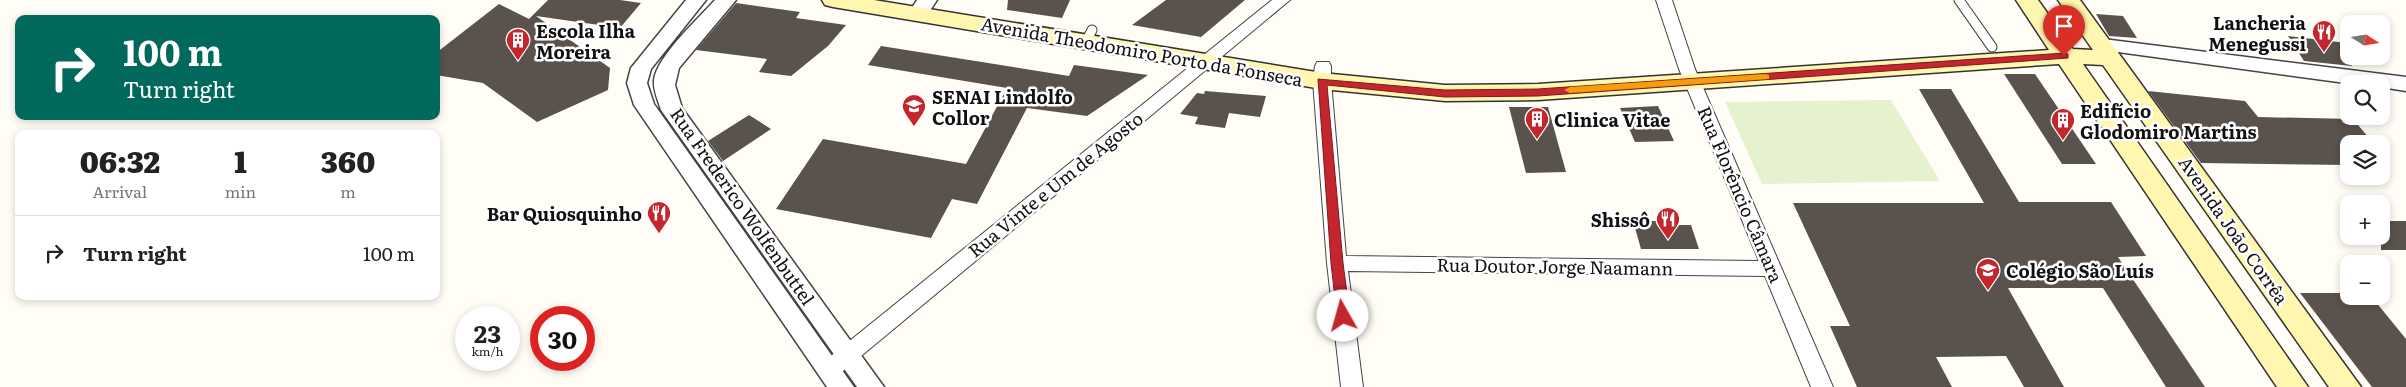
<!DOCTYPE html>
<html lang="en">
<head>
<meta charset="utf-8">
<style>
  body { margin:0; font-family:Literata,serif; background:#f2f2f2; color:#222; height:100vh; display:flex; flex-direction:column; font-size:19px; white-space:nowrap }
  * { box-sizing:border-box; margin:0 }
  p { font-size:16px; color:#767676 }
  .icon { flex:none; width:28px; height:28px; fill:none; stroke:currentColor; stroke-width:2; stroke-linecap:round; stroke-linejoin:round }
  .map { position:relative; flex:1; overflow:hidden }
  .panel { position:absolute; left:15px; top:130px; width:425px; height:170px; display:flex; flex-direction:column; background:#fff; border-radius:10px; box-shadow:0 2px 8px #0003 }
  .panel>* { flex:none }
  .top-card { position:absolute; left:15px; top:15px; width:425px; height:105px; border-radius:10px; box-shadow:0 2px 8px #0003; background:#00695c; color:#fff; overflow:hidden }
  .needle { width:32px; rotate:102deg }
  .buttons { position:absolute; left:2340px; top:15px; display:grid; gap:10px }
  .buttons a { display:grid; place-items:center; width:50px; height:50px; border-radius:10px; background:#fff; box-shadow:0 2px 8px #0003; font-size:25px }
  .speed { position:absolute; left:455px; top:306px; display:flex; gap:10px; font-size:25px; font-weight:700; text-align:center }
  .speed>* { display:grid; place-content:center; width:65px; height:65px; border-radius:50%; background:#fff; box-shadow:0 2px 8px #0003; line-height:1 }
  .speed small { font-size:12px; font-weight:400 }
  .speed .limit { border:8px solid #d22; background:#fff; color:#111 }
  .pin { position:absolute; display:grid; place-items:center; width:42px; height:42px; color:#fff; margin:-51px -21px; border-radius:50% 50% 50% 0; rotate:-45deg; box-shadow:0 0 5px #0007 }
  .pin .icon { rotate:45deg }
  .me { position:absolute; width:55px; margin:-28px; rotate:353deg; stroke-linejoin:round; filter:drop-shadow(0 0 4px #0008) }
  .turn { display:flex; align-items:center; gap:18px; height:105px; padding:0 25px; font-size:22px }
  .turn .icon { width:65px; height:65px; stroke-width:2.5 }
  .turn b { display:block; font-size:35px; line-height:42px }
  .eta { display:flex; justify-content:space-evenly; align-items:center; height:85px; text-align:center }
  .eta b { font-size:30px; font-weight:800; line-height:35px }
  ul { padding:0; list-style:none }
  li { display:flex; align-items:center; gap:15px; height:75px; padding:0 25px; border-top:1px solid #e0e0e0 }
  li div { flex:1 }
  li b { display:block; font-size:19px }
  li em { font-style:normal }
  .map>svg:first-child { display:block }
  .pitch { fill:#e6f2cf }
  .building { fill:#5a524d }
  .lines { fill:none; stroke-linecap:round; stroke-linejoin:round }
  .service-casing { stroke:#444; stroke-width:11 }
  .minor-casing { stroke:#444; stroke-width:2 }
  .tertiary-casing { stroke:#444; stroke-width:3 }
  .secondary-casing { stroke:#333; stroke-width:3 }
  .service { stroke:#fff; stroke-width:9 }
  .minor { fill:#fff; fill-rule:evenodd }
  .tertiary { fill:#fff; fill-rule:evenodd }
  .secondary { fill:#fff6b0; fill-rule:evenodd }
  .route { fill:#c4262e; stroke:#7f191e }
  .slow { fill:#f59e0b }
  .labels { text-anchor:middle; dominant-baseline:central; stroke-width:5; stroke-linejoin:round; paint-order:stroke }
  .poi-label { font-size:18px; font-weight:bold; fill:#111; stroke:#fff; text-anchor:start }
  .street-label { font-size:18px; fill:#111; stroke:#fff }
</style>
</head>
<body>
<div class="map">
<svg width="2406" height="387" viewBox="0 0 2406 387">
  <rect width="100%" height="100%" fill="#fffdf5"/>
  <!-- pitch -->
  <path class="pitch" d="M1891,100L1940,181L1762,184L1725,102Z"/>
  <!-- building -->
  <path class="building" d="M548,0H620L641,3L620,28L536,16L610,68L608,90L537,122L483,83L436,75V53L499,4L529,19Z
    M1008,0H1070L1062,18L1007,10Z
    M1166,0H1245L1201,37L1132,25Z
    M736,3L800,12L796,18L846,25L828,46L791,76L759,72L767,59L696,50Z
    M2096,14L2123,16L2137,38L2109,36Z
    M2288,36L2347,43L2343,52L2352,66L2304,61Z
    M881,46L1069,76L1074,65L1148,75L1087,116L1027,108L977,204L952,199L931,238L776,209L823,139L966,164L1007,88L868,65Z
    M2004,74H2035L2096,164H2062Z
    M1919,89H1951L2019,202H2111L2146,256L2118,257L2205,387H2166L2103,288H2008L2064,387H2024L2006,356L1936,357L1952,387H1857L1830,326H1850L1793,203H1984Z
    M1205,91L1266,96L1260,117L1229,113L1225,128L1195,124L1198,117L1180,114L1197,93L1204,94Z
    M2148,91L2245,101L2258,117L2353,119L2374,144H2349V165L2201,163Z
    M1658,106L1674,141L1635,142L1620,108Z
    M1509,107H1548L1566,172L1526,173Z
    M749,115L771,129L723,161L708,141Z
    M1633,221H1662L1663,225H1691L1699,249H1641Z
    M2381,221H2406V250H2381Z
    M2300,293H2349V296H2371L2406,339V387H2372Z"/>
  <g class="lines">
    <!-- service casing -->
    <g class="service-casing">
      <path id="service" d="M1959,0L1992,47
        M1086,42L1092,30"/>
    </g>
    <!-- minor casing -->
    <g class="minor-casing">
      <path id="minor" d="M1272,0H1290L837,376L829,379L821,376L818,370L821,364Z
        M1656,0H1672L1695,69L1833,387H1811L1765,276L1348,271L1363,387H1341L1327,263L1313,81L1315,66L1317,62H1329L1331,66V81L1346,256L1759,261L1679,69Z"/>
    </g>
    <!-- tertiary casing -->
    <g class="tertiary-casing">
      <path id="tertiary" d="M686,0H706L651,69L647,83L654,104L854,387H827L634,105L627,83L631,68Z
        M715,0H736L679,68L675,85L682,108L884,387H857L661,110C658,100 653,90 654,80C657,56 699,18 715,0Z
        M917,0H937L925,18L918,20L911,18L908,14Z
        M2103,39L2406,77V91L2381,87V84H2353L2096,49L2093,45L2096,41Z"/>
    </g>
    <!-- secondary casing -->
    <g class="secondary-casing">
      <path id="secondary" d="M822,0H874L1322,73L1445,85L1538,84L2049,50L2016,0H2038L2073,49L2093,50L2058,0H2080L2361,387H2329L2103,65L2083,64L2308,387H2277L2059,64L1538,100L1445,101L1322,89L833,7L825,5Z"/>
    </g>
    <!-- service -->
    <use href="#service" class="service"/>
    <!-- minor -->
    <use href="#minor" class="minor"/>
    <!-- tertiary -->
    <use href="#tertiary" class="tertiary"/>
    <!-- secondary -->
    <use href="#secondary" class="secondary"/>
  </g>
  <!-- route -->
  <path class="route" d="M2064,53L2068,54V58L1538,96L1445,97L1327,85L1343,263L1350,316L1343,321L1337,316L1331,263L1318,79L1445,90L1538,89Z"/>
  <!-- slow -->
  <path class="slow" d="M1765,74L1769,75V79L1570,93L1564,90L1570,87Z"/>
  <!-- icons -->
  <defs>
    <g id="restaurant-pin" transform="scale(1.25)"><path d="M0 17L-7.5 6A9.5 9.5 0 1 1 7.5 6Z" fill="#c4262e" stroke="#fff"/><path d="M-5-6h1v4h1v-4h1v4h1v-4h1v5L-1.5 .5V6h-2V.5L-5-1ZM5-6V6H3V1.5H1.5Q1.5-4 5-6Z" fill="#fff"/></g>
    <g id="building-pin" transform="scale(1.25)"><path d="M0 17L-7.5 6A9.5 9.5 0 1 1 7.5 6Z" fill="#c4262e" stroke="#fff"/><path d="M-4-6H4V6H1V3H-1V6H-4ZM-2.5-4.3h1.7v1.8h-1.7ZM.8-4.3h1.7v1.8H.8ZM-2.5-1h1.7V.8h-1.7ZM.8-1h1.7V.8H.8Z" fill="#fff"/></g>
    <g id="school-pin" transform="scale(1.25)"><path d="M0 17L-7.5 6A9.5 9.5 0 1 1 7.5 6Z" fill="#c4262e" stroke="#fff"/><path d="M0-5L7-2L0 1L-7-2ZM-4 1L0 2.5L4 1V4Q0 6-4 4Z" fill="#fff"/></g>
  </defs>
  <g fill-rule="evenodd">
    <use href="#restaurant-pin" x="2324" y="32"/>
    <use href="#building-pin" x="518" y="40"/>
    <use href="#school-pin" x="914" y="106"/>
    <use href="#building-pin" x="1537" y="119"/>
    <use href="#building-pin" x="2063" y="120"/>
    <use href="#restaurant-pin" x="659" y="213"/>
    <use href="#restaurant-pin" x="1668" y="219"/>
    <use href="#school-pin" x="1988" y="270"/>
  </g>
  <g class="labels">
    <!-- poi labels -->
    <g class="poi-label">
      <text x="2306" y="22" text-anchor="end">Lancheria<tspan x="2306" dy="21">Menegussi</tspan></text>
      <text x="536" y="30">Escola Ilha<tspan x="536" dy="21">Moreira</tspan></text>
      <text x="932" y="96">SENAI Lindolfo<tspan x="932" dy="21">Collor</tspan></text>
      <text x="2080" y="110">Edifício<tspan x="2080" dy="21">Glodomiro Martins</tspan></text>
      <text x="1554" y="119">Clinica Vitae</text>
      <text x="642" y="213" text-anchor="end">Bar Quiosquinho</text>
      <text x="1650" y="219" text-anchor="end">Shissô</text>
      <text x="2006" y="270">Colégio São Luís</text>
    </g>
    <!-- street labels -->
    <g class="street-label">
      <text transform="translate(1142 51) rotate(10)">Avenida Theodomiro Porto da Fonseca</text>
      <text transform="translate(1055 184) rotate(-39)">Rua Vinte e Um de Agosto</text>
      <text transform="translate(1741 194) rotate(67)">Rua Florêncio Câmara</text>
      <text transform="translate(743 206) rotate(55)">Rua Frederico Wolfenbuttel</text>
      <text transform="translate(2234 230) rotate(55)">Avenida João Corrêa</text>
      <text transform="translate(1555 266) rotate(1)">Rua Doutor Jorge Naamann</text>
    </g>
  </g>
</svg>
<div class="buttons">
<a><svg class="needle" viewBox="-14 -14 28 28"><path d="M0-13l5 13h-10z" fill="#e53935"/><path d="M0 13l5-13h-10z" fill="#767676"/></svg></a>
<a><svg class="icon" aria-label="search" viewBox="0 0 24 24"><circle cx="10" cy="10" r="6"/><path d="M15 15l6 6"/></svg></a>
<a><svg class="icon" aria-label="layers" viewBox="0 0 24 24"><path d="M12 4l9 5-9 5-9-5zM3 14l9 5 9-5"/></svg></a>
<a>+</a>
<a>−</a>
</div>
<div class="speed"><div>23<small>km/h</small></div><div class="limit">30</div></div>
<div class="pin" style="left:2064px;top:56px;background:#d93025"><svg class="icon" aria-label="arrive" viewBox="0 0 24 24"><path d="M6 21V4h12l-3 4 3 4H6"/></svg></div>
<svg class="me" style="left:1343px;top:316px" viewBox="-20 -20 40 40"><circle r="19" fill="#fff"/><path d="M0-13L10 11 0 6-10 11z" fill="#c4262e"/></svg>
<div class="top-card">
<div class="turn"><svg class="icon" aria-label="right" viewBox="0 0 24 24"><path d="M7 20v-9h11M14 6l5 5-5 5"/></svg><div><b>100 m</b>Turn right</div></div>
</div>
<section class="panel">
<div class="eta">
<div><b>06:32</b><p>Arrival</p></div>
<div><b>1</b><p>min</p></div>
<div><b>360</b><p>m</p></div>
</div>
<ul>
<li><svg class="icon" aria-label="right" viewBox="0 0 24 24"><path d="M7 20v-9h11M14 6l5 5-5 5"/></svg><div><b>Turn right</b></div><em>100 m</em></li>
</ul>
</section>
</div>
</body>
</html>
